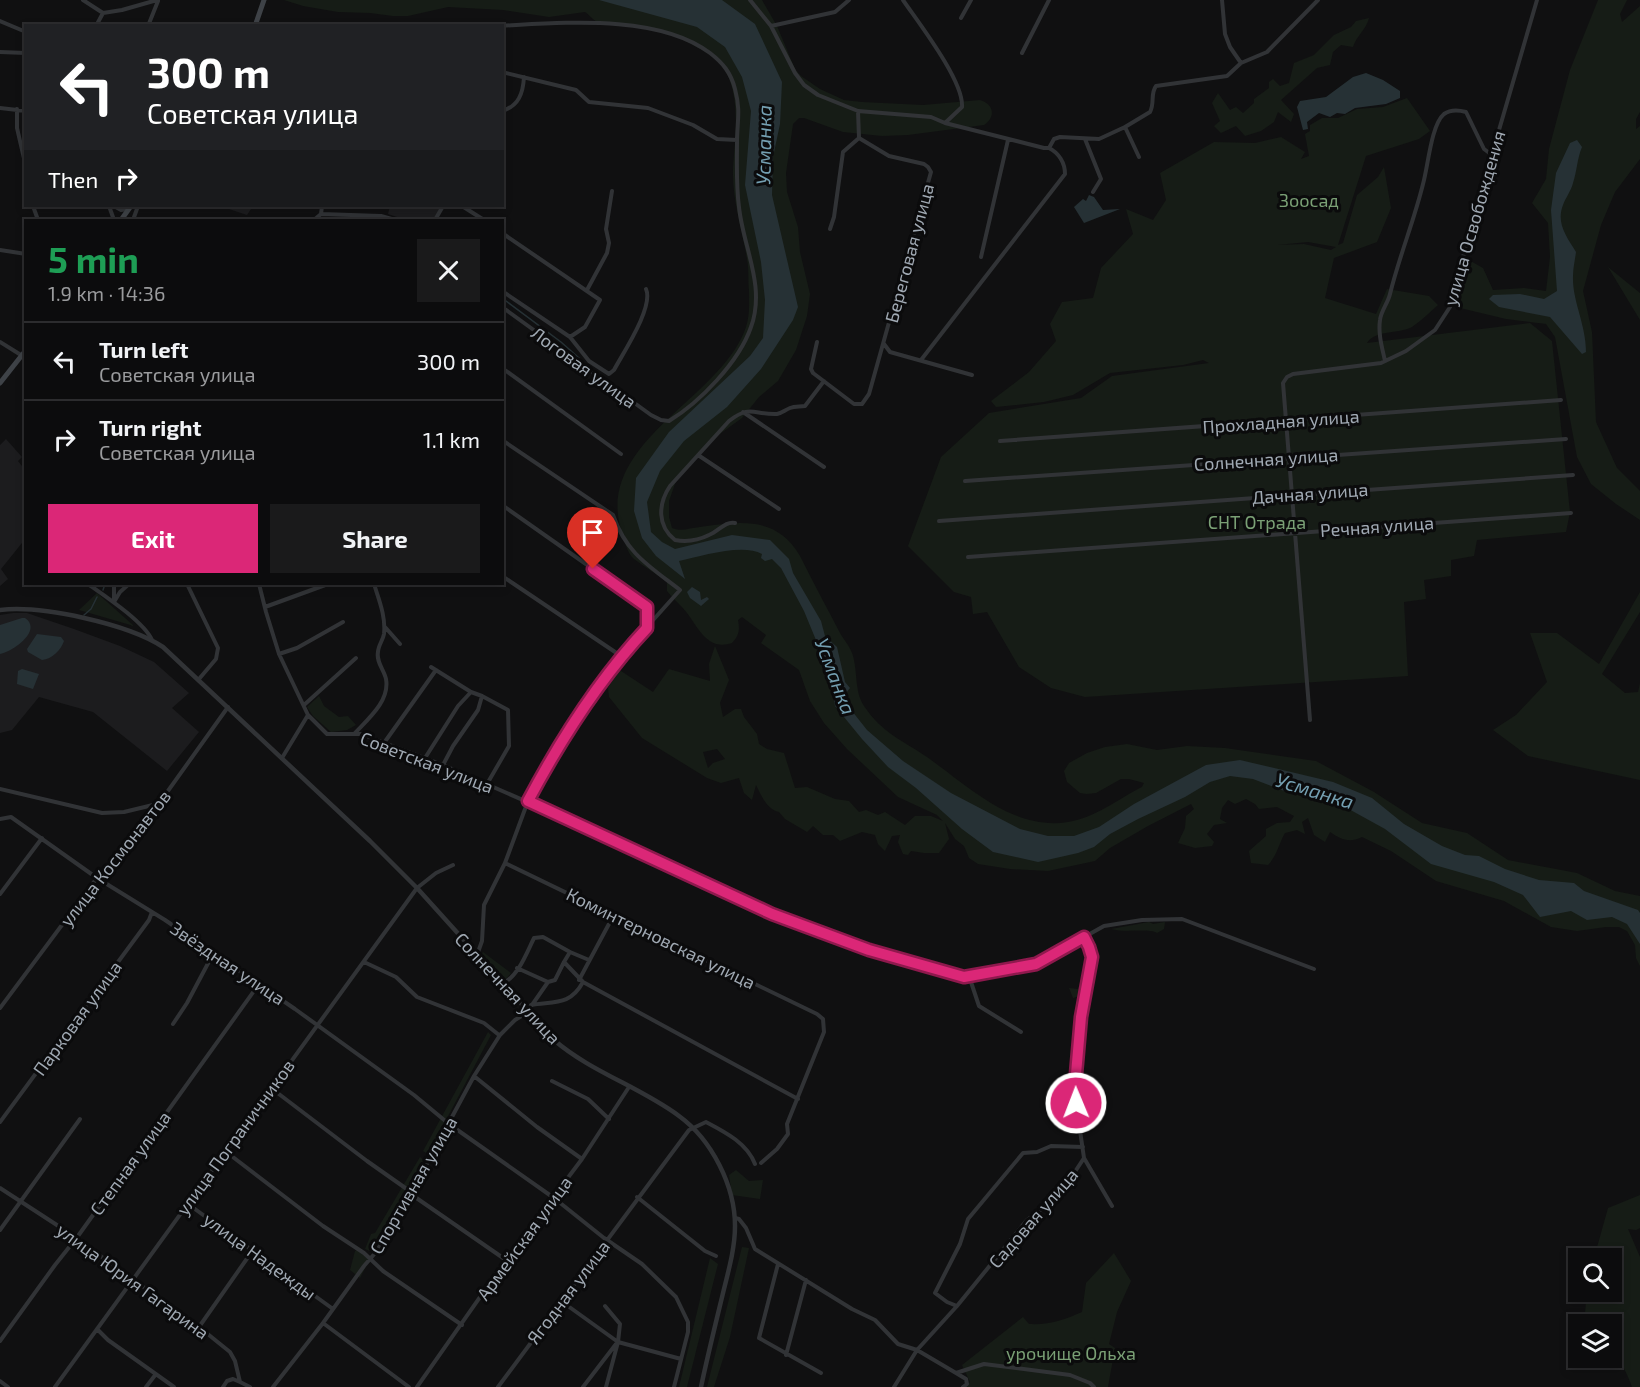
<!DOCTYPE html>
<html lang="en">
<head>
<meta charset="utf-8">
<style>
  body { margin:0; font-family:"Exo 2",sans-serif; background:#1a1a1b; color:#f1f3f6; height:100vh; display:flex; flex-direction:column; font-size:22px; white-space:nowrap }
  * { box-sizing:border-box; margin:0 }
  p { font-size:20px; color:#9a9b9d }
  .icon { flex:none; width:33px; height:33px; fill:none; stroke:currentColor; stroke-width:2; stroke-linecap:round; stroke-linejoin:round }
  .map { position:relative; flex:1; overflow:hidden }
  .details { position:absolute; left:24px; top:219px; width:480px; height:366px; display:flex; flex-direction:column; background:#0c0c0d; border-radius:0px; box-shadow:0 3px 9px #0003,0 0 0 2px #2c2c2e }
  .details>* { flex:none }
  .top-card { position:absolute; left:24px; top:24px; width:480px; height:183px; border-radius:0px; box-shadow:0 3px 9px #0003,0 0 0 2px #2c2c2e; background:#202124; color:#fff; overflow:hidden }
  .buttons { position:absolute; left:1568px; top:1248px; display:grid; gap:12px }
  .buttons a { display:grid; place-items:center; width:54px; height:54px; border-radius:0px; background:#0c0c0d; box-shadow:0 3px 9px #0003,0 0 0 2px #2c2c2e; font-size:30px }
  .pin { position:absolute; display:grid; place-items:center; width:51px; height:51px; color:#fff; margin:-62px -26px; border-radius:50% 50% 50% 0; rotate:-45deg; box-shadow:0 0 6px #0007 }
  .pin .icon { rotate:45deg }
  .me { position:absolute; width:66px; margin:-33px; rotate:359deg; stroke-linejoin:round; filter:drop-shadow(0 0 4px #0008) }
  .turn { display:flex; align-items:center; gap:21px; height:126px; padding:0 24px; font-size:27px }
  .turn .icon { width:78px; height:78px; stroke-width:2.5 }
  .turn b { display:block; font-size:42px; line-height:51px }
  .then { display:flex; align-items:center; height:57px; padding:0 24px; background:#0003; gap:12px; font-size:22px }
  .round { display:grid; place-items:center; flex:none; width:63px; height:63px; border-radius:0px; background:#1a1a1b }
  .overview { display:flex; align-items:center; justify-content:space-between; height:102px; padding:0 24px }
  h1 { font-size:36px; font-weight:700; line-height:45px; color:#1e9e55 }
  .action { display:flex; gap:12px; margin-top:auto; padding:12px 24px }
  .action a { flex:1; height:69px; border-radius:0px; background:#db2777; color:#fff; font-size:24px; font-weight:700; line-height:69px; text-align:center }
  .action a+a { background:#1a1a1b; color:#f1f3f6 }
  ul { padding:0; list-style:none }
  li { display:flex; align-items:center; gap:18px; height:78px; padding:0 24px; border-top:2px solid #2c2c2e }
  li div { flex:1 }
  li b { display:block; font-size:22px }
  li em { font-style:normal }
  .map>svg:first-child { display:block }
  .built { fill:#1c1c1e }
  .green { fill:#161c16; fill-rule:evenodd }
  .water { fill:#263135 }
  .lines { fill:none; stroke-linecap:round; stroke-linejoin:round }
  .stream { stroke:#263135; stroke-width:1.5 }
  .minor { stroke:#313336; stroke-width:4 }
  .tertiary { stroke:#313336; stroke-width:4.5 }
  .secondary { stroke:#3e4247; stroke-width:5 }
  .route-casing { stroke:#8e194d; stroke-width:15 }
  .route { stroke:#db2777; stroke-width:10 }
  .labels { text-anchor:middle; dominant-baseline:central; stroke-width:6; stroke-linejoin:round; paint-order:stroke }
  .park-label { font-size:18px; fill:#7aa075; stroke:#0b0b0c }
  .street-label { font-size:18px; fill:#a0a9b3; stroke:#0b0b0c }
  .water-label { font-size:20px; font-style:italic; fill:#749fb1; stroke:#0b0b0c }
</style>
</head>
<body>
<div class="map">
<svg width="1640" height="1387" viewBox="0 0 1640 1387">
  <rect width="100%" height="100%" fill="#101011"/>
  <!-- built -->
  <path class="built" d="M220,206H253L247,215Z
    M390,206H441L434,220H406L388,214Z
    M6,439L22,457L18,461L25,470L26,538L1,569L8,579L0,586V445Z
    M13,613H27L74,629L120,646L154,662L189,693L172,708L199,732L167,771L93,712L39,697L12,730L0,733V615Z"/>
  <!-- green -->
  <path class="green" d="M284,0H762L777,26L795,69L801,76L820,89L844,100L862,102L923,105L980,100C994,104 996,117 984,125L908,135L882,136L843,132L804,118H799L793,124L786,173L787,192L798,227L800,252L810,294L807,316L796,350L778,381L759,397L742,418L717,436L676,481L669,501V517L672,528C681,532 690,528 700,527C741,521 777,516 800,556C813,582 827,608 840,633C844,640 849,645 852,653C858,669 854,691 864,706C882,733 902,740 927,757C968,786 1013,831 1068,822C1095,818 1118,799 1142,787L1144,783L1129,779H1121L1096,793L1087,794L1080,793L1067,782L1064,771L1069,763L1087,753L1105,747L1127,744L1157,750L1187,746L1225,748L1316,761L1374,792L1422,823L1467,833L1508,860L1577,873L1615,891L1640,896V966L1636,958L1635,945L1627,931L1619,927H1606L1577,931L1551,927L1504,901L1436,881L1391,851L1362,837C1349,843 1342,840 1330,832L1325,842L1314,835L1308,818L1302,822L1305,834L1297,830L1285,833C1279,843 1277,856 1268,865L1251,863L1249,851L1266,836V829L1277,823L1290,822L1294,816L1277,807L1259,809L1255,804L1246,799L1235,804L1228,800L1222,808L1220,819L1227,823L1214,825L1207,834L1214,842L1212,846L1195,848L1178,843L1185,828L1186,816L1194,809L1191,804L1148,826L1110,848L1095,861L1048,871L1010,869L978,864L969,858L964,846L955,839L945,823L949,839L939,853H924L911,851L908,855L903,854L898,842L900,835L892,836L885,851L878,844L875,835L862,832L840,841L833,835H823L813,826L807,832L785,819L779,812C767,810 761,795 756,785L752,800L744,793L739,778L721,783L707,778L642,738L609,697L608,688L618,669L653,692L669,669L710,681L709,664L715,646L729,680L720,703L723,717L735,709H741L744,717L757,734L759,744L767,749L784,753L795,788L807,787L835,799L849,801L859,812L866,810L878,815L885,812L905,825L915,816H931L943,821L937,815L898,797L847,749L824,723L810,701L799,670L761,643L766,635L742,617L738,620C740,630 739,636 732,643C708,651 699,629 687,613C681,605 673,599 667,591V582C657,574 644,567 634,559C627,553 624,539 621,530C595,441 722,399 746,327C750,315 749,303 749,291C748,280 749,269 747,259C742,229 732,200 733,169C735,135 744,83 714,57C710,53 703,51 698,48C673,33 656,27 626,24C617,23 607,24 599,22C593,21 590,15 585,12L549,17L503,10L448,7L408,16H393L370,13L338,12L303,6ZM717,749L725,759L713,763L708,768L703,752Z
    M1598,0H1627L1620,14L1622,22L1640,6V112L1636,119V129L1640,126V159L1615,192L1601,225L1583,291L1592,332L1596,422L1617,468L1640,491V520L1616,504L1591,484L1577,457L1555,337L1546,324L1506,319L1456,307L1467,259L1483,268L1493,290L1524,288L1546,291L1550,257L1548,223L1532,203L1546,179L1549,149L1570,70Z
    M1369,18C1366,30 1357,35 1353,47L1341,45L1333,52L1330,65L1317,68L1281,100L1294,114L1291,122L1278,112L1274,122L1261,131L1245,136L1236,126L1221,133L1214,126L1220,121L1212,103L1218,93L1230,110L1236,107L1243,113L1254,103V99L1269,88V82L1273,79L1280,86L1289,83L1294,63L1314,55L1334,35L1351,27L1356,21Z
    M1407,98L1430,131L1419,139L1366,156L1338,245L1343,243L1357,195L1378,177L1384,167L1391,208L1377,242L1334,258L1325,298L1376,314L1387,289L1429,296L1438,305C1430,312 1421,321 1412,327C1398,334 1375,330 1367,343L1530,323L1552,341L1570,512L1566,532L1477,540L1474,556L1451,560V576L1424,580L1426,599L1404,602L1408,676L1085,697L1051,688L1019,667L987,612L973,614L971,597L954,592L908,546L941,457L989,413L1081,398L1112,376L1209,363L1203,360L1183,365L1110,373L1073,395L1044,402L996,407L991,401L1029,372L1056,341L1050,324L1062,302L1093,298L1101,268L1133,234L1126,209L1153,220L1166,200L1160,173L1214,142L1255,143L1281,137L1305,152L1301,159L1309,156L1305,134L1310,131V125L1322,118H1338L1357,109L1383,107ZM1308,242L1336,247L1331,250L1304,244L1277,245Z
    M1608,267L1640,293V320Z
    M1640,592V612L1602,674L1625,693L1638,692L1640,683V780L1528,756L1493,730L1516,715L1547,682L1530,633H1557L1599,664Z
    M97,593L134,626L79,610Z
    M319,696L324,706L339,717L348,716L356,725L347,730L331,732L313,716L307,707Z
    M1149,922L1153,924L1165,922L1164,929L1157,933C1150,928 1124,933 1111,929Z
    M483,952L511,973L504,981L481,956Z
    M1081,979L1086,982L1084,995L1073,998L1069,988L1078,989Z
    M488,1032L491,1035L428,1154L423,1151Z
    M420,1157L424,1161L372,1252L365,1249L371,1234L375,1233Z
    M736,1170L749,1181L763,1180L760,1199L732,1195L729,1175Z
    M1640,1195V1228L1636,1230L1628,1229L1640,1257V1387H1632C1627,1373 1621,1361 1611,1350V1324H1591L1585,1313L1587,1292H1611V1258H1594L1608,1208Z
    M742,1247L749,1248L730,1337L714,1387H707Z
    M359,1249L369,1260L360,1278L350,1270L355,1251Z
    M1114,1253L1131,1281L1117,1312L1109,1344L1115,1348L1108,1387H966L970,1382L962,1365L1023,1317L1029,1324C1050,1325 1064,1320 1082,1312L1086,1283Z
    M710,1258L718,1264L687,1387H679Z"/>
  <!-- water -->
  <path class="water" d="M599,0H722L755,24L782,82L780,124L773,157L772,195L798,307L793,320L761,369L727,407L684,441L660,471L647,502L651,532L662,542L675,549L732,535L770,540L789,559L793,573L821,621L825,636L837,647L845,682L850,688L846,693L852,711L867,730L903,761L951,793L1020,829L1048,836H1074L1099,827L1134,804L1206,765L1240,760L1333,782L1372,798L1404,824L1442,846L1465,855L1479,856L1505,869L1539,880L1574,883L1584,891L1638,910L1640,913V944L1627,924L1612,917L1587,920L1571,911L1540,917L1523,895L1494,882L1431,864L1385,829L1327,797L1292,794L1253,779L1230,776L1210,782L1185,797L1138,819L1110,834L1094,847L1078,853L1038,862L993,852L962,829L916,788L888,767L862,739L835,706L830,674L804,611L781,568L772,559L765,561L761,558L762,554C743,543 701,556 679,561L685,579L656,556L642,538L634,511L636,478L669,432L750,356L763,338L765,300L761,262L745,185L751,111L742,77L725,47L697,27Z
    M1366,73L1383,80L1400,91V98L1386,104L1355,108L1345,114L1337,113L1330,117L1319,113L1307,122L1308,129L1303,130L1297,107L1300,101L1326,97L1353,77Z
    M1577,140L1582,147C1577,159 1577,171 1573,183C1571,191 1566,197 1563,205C1556,223 1566,236 1576,252C1575,260 1573,268 1573,276C1572,301 1586,324 1586,352L1582,354L1550,317L1499,307L1489,299L1493,295L1520,294L1544,299L1557,291L1551,210L1556,173L1570,143Z
    M1089,195L1094,197L1103,210L1120,209L1084,223L1074,207L1083,199L1086,201Z
    M692,587L700,592L701,600L707,597L709,599L701,606L690,598L687,592Z
    M22,618H25C43,630 13,652 0,654V625Z
    M37,634L61,637L64,641C61,650 52,659 42,660L28,652L27,649Z
    M22,669L39,674L33,689L17,684L18,671Z"/>
  <g class="lines">
    <!-- stream -->
    <path class="stream" d="M327,220H349
      M502,298L561,342L579,358
      M103,590L105,584
      M84,615L91,609L97,597"/>
    <!-- minor -->
    <path class="minor" d="M83,0L103,13
      M750,0L771,26L795,73L804,85L818,95L858,111L931,117L945,123L1044,148H1049L1054,139L1060,137L1099,139L1125,127L1139,157
      M903,0C918,22 964,81 962,107L945,123
      M1222,0L1225,34L1230,47L1241,63
      M961,18L971,0
      M0,21L26,32
      M279,25V26
      M96,26L103,13L122,10L157,0
      M148,26L158,1
      M497,26C560,23 657,13 710,53C723,63 731,73 735,89C741,112 737,121 737,143C737,164 736,186 739,207C743,247 766,286 751,327C739,362 700,402 669,421L661,420L651,415L502,307
      M771,26L835,12L849,0
      M0,52L26,53
      M1022,53L1049,0
      M502,72L576,90L589,102L648,108L693,125L717,139L737,140
      M0,108L26,111
      M17,109V128L26,167
      M502,111C519,106 523,93 524,77
      M1125,127L1150,112C1155,103 1150,94 1156,86L1227,76L1241,63L1267,52L1318,0
      M1085,139L1101,179L1093,192
      M33,206L38,220
      M109,206L114,220
      M114,206L121,210L128,209
      M462,206L484,220
      M321,214L322,206
      M133,220L138,206
      M314,220L321,214L381,216L395,220
      M435,220L443,206
      M830,229L834,217L843,152L859,138L858,111
      M502,233L600,300L585,327L570,337
      M0,250L26,254
      M981,257L1008,140
      M587,290L607,253L609,243L606,229L612,191
      M502,291L570,337L589,361L609,374L614,370C623,353 654,307 646,289
      M0,342L21,355
      M817,342L811,369L813,373L854,404H862L869,394L931,172L928,167L924,164L889,156L859,138
      M884,344L890,352L972,375
      M921,360L1065,174C1065,163 1059,153 1049,148
      M1385,361C1382,347 1378,334 1380,320C1381,311 1388,303 1390,294C1399,257 1414,221 1423,184C1428,167 1431,125 1444,114C1451,109 1459,110 1466,112L1484,149L1492,155
      M502,368L621,454
      M743,412L824,467
      M1000,441L1561,400
      M698,455L779,509
      M965,481L1566,439
      M502,505L647,607V627
      M939,521L1573,475
      M735,523C725,521 719,531 709,535C699,540 686,542 675,540C657,526 658,504 670,486L729,421C751,404 753,415 777,414C782,413 785,410 790,408C795,406 800,407 805,406L824,381
      M968,557L1571,513
      M502,576L621,656
      M88,584C105,596 144,622 152,640
      M187,584L218,648L216,659L199,679
      M259,584L266,612L279,654L308,715L327,734H361L443,765L644,853L773,914L869,949L964,977L969,976L1036,964L1104,926L1142,920L1182,919L1314,969
      M114,601V584
      M114,602L120,592L129,584
      M265,607L328,584
      M385,627L400,644
      M279,654L297,648L343,622
      M431,667L471,692L482,696L478,710L453,746L443,765
      M482,696L508,710L509,746L487,784
      M304,705L356,658
      M1310,720L1283,383L1287,377L1293,374L1381,363L1406,351L1435,330L1450,307L1473,219L1537,0
      M354,734C368,719 390,701 386,679C384,670 376,662 378,652C378,646 383,640 384,634C386,617 379,600 374,584
      M384,743L436,670
      M282,758L308,715
      M425,758L458,706L471,692
      M0,789L102,813L124,812L157,804
      M0,819L11,817L97,878L165,920L295,1009L414,1095L449,1124L554,1198L604,1238L642,1264L676,1297L688,1322V1332L674,1387
      M505,863L817,1014L823,1019L824,1032L787,1124L788,1134L777,1149L761,1163
      M0,894L42,838
      M1084,937L1089,947L1092,957L1081,1017L1076,1074V1103L1084,1158L1112,1206
      M570,952L589,960
      M477,955L482,941L484,905L505,863L528,801L557,747L621,656L680,590C649,566 626,553 613,515L502,440
      M364,962L396,977L417,997L484,1023L499,1035
      M517,968L548,982
      M969,976L979,1006L1021,1032
      M579,980L610,922L608,913
      M503,983C518,977 527,952 534,938L543,937L570,952L564,962L583,982L798,1099
      M532,1005L548,982L555,980L564,962
      M0,1008L97,878L145,823L228,707
      M173,1024L187,1003L213,954
      M474,1076L537,1127L582,1159
      M552,1081L588,1099L609,1119
      M271,1088L367,1161L411,1192L415,1197L506,1260
      M0,1122L149,920L152,912
      M225,1151L323,1226L364,1253L383,1271L462,1325
      M0,1188L63,1229L199,1327L230,1352L235,1361L240,1382L250,1387
      M637,1197L705,1251L716,1256
      M188,1204L333,1309
      M735,1218L739,1219L746,1228L755,1249L852,1309L875,1320L898,1344L917,1350L956,1373L984,1364L1070,1375L1090,1383L1094,1387
      M0,1230L80,1119
      M778,1264L759,1338L821,1373
      M561,1301L618,1342L620,1324L605,1306
      M957,1306L1027,1220L1055,1199L1065,1187L1084,1158
      M323,1323L409,1387
      M199,1327L253,1250
      M97,1329L108,1340L174,1387
      M0,1341L55,1265L78,1236L259,984
      M786,1355L806,1280
      M956,1373L966,1379L967,1384L963,1387
      M0,1381L8,1387
      M55,1387L417,888L436,873L453,865
      M146,1387L156,1374
      M223,1387L227,1381L233,1379L240,1382
      M273,1387L323,1323L364,1266L376,1252L402,1210L474,1076L500,1035L515,1020L528,1012L531,1005C554,1001 570,1006 583,982
      M417,1387L506,1260L582,1159L629,1087
      M498,1387L689,1130L706,1122C725,1132 747,1143 755,1164
      M583,1387L616,1344
      M606,1387L618,1342L681,1359
      M894,1387L917,1350L957,1306L947,1302L935,1293L960,1244L968,1219L1023,1153L1037,1152L1051,1146L1083,1147"/>
    <!-- tertiary -->
    <path class="tertiary" d="M0,610C42,605 128,624 163,647L370,841L417,888L554,1040C591,1072 640,1087 679,1116C712,1140 735,1186 735,1226C735,1247 729,1269 724,1289C716,1322 708,1354 701,1387"/>
    <!-- secondary -->
    <path class="secondary" d="M255,26L264,0
      M121,220L131,206
      M0,383L26,350"/>
  </g>
  <g class="lines">
    <!-- route casing -->
    <g class="route-casing">
      <path id="route" d="M593,569L647,607V628C599,679 561,739 528,801L772,914L869,950L964,977L1036,964L1084,937L1089,947L1092,957L1081,1017L1076,1074V1103"/>
    </g>
    <!-- route -->
    <use href="#route" class="route"/>
  </g>
  <g class="labels">
    <!-- park labels -->
    <g class="park-label">
      <text x="1309" y="200">Зоосад</text>
      <text x="1257" y="522">СНТ Отрада</text>
      <text x="1071" y="1353">урочище Ольха</text>
    </g>
    <!-- street labels -->
    <g class="street-label">
      <text transform="translate(1474 218) rotate(-74)">улица Освобождения</text>
      <text transform="translate(909 253) rotate(-75)">Береговая улица</text>
      <text transform="translate(584 367) rotate(36)">Логовая улица</text>
      <text transform="translate(1281 421) rotate(-4)">Прохладная улица</text>
      <text transform="translate(1266 459) rotate(-4)">Солнечная улица</text>
      <text transform="translate(1310 493) rotate(-4)">Дачная улица</text>
      <text transform="translate(1377 526) rotate(-4)">Речная улица</text>
      <text transform="translate(427 762) rotate(21)">Советская улица</text>
      <text transform="translate(115 858) rotate(-52)">улица Космонавтов</text>
      <text transform="translate(661 938) rotate(26)">Коминтерновская улица</text>
      <text transform="translate(228 963) rotate(34)">Звёздная улица</text>
      <text transform="translate(508 988) rotate(47)">Солнечная улица</text>
      <text transform="translate(77 1018) rotate(-54)">Парковая улица</text>
      <text transform="translate(235 1137) rotate(-54)">улица Пограничников</text>
      <text transform="translate(130 1163) rotate(-54)">Степная улица</text>
      <text transform="translate(413 1185) rotate(-60)">Спортивная улица</text>
      <text transform="translate(1033 1218) rotate(-49)">Садовая улица</text>
      <text transform="translate(524 1238) rotate(-54)">Армейская улица</text>
      <text transform="translate(260 1256) rotate(36)">улица Надежды</text>
      <text transform="translate(133 1281) rotate(36)">улица Юрия Гагарина</text>
      <text transform="translate(568 1292) rotate(-53)">Ягодная улица</text>
    </g>
    <!-- water labels -->
    <g class="water-label">
      <text transform="translate(763 145) rotate(-89)">Усманка</text>
      <text transform="translate(836 676) rotate(69)">Усманка</text>
      <text transform="translate(1315 790) rotate(17)">Усманка</text>
    </g>
  </g>
</svg>
<div class="buttons">
<a><svg class="icon" aria-label="search" viewBox="0 0 24 24"><circle cx="10" cy="10" r="6"/><path d="M15 15l6 6"/></svg></a>
<a><svg class="icon" aria-label="layers" viewBox="0 0 24 24"><path d="M12 4l9 5-9 5-9-5zM3 14l9 5 9-5"/></svg></a>
</div>
<div class="pin" style="left:593px;top:569px;background:#d93025"><svg class="icon" aria-label="arrive" viewBox="0 0 24 24"><path d="M6 21V4h12l-3 4 3 4H6"/></svg></div>
<svg class="me" style="left:1076px;top:1103px" viewBox="-20 -20 40 40"><circle r="17" fill="#db2777" stroke="#fff" stroke-width="3"/><path d="M0-11L8 9 0 5-8 9z" fill="#fff"/></svg>
<div class="top-card">
<div class="turn"><svg class="icon" aria-label="left" viewBox="0 0 24 24"><path d="M17 20v-9H6M10 6l-5 5 5 5"/></svg><div><b>300 m</b>Советская улица</div></div>
<div class="then">Then<svg class="icon" aria-label="right" viewBox="0 0 24 24"><path d="M7 20v-9h11M14 6l5 5-5 5"/></svg></div>
</div>
<section class="details">
<div class="overview"><div><h1>5 min</h1><p>1.9 km · 14:36</p></div><a class="round"><svg class="icon" aria-label="close" viewBox="0 0 24 24"><path d="M6 6l12 12M18 6L6 18"/></svg></a></div>
<ul>
<li><svg class="icon" aria-label="left" viewBox="0 0 24 24"><path d="M17 20v-9H6M10 6l-5 5 5 5"/></svg><div><b>Turn left</b><p>Советская улица</p></div><em>300 m</em></li>
<li><svg class="icon" aria-label="right" viewBox="0 0 24 24"><path d="M7 20v-9h11M14 6l5 5-5 5"/></svg><div><b>Turn right</b><p>Советская улица</p></div><em>1.1 km</em></li>
</ul>
<div class="action"><a>Exit</a><a>Share</a></div>
</section>
</div>
</body>
</html>
